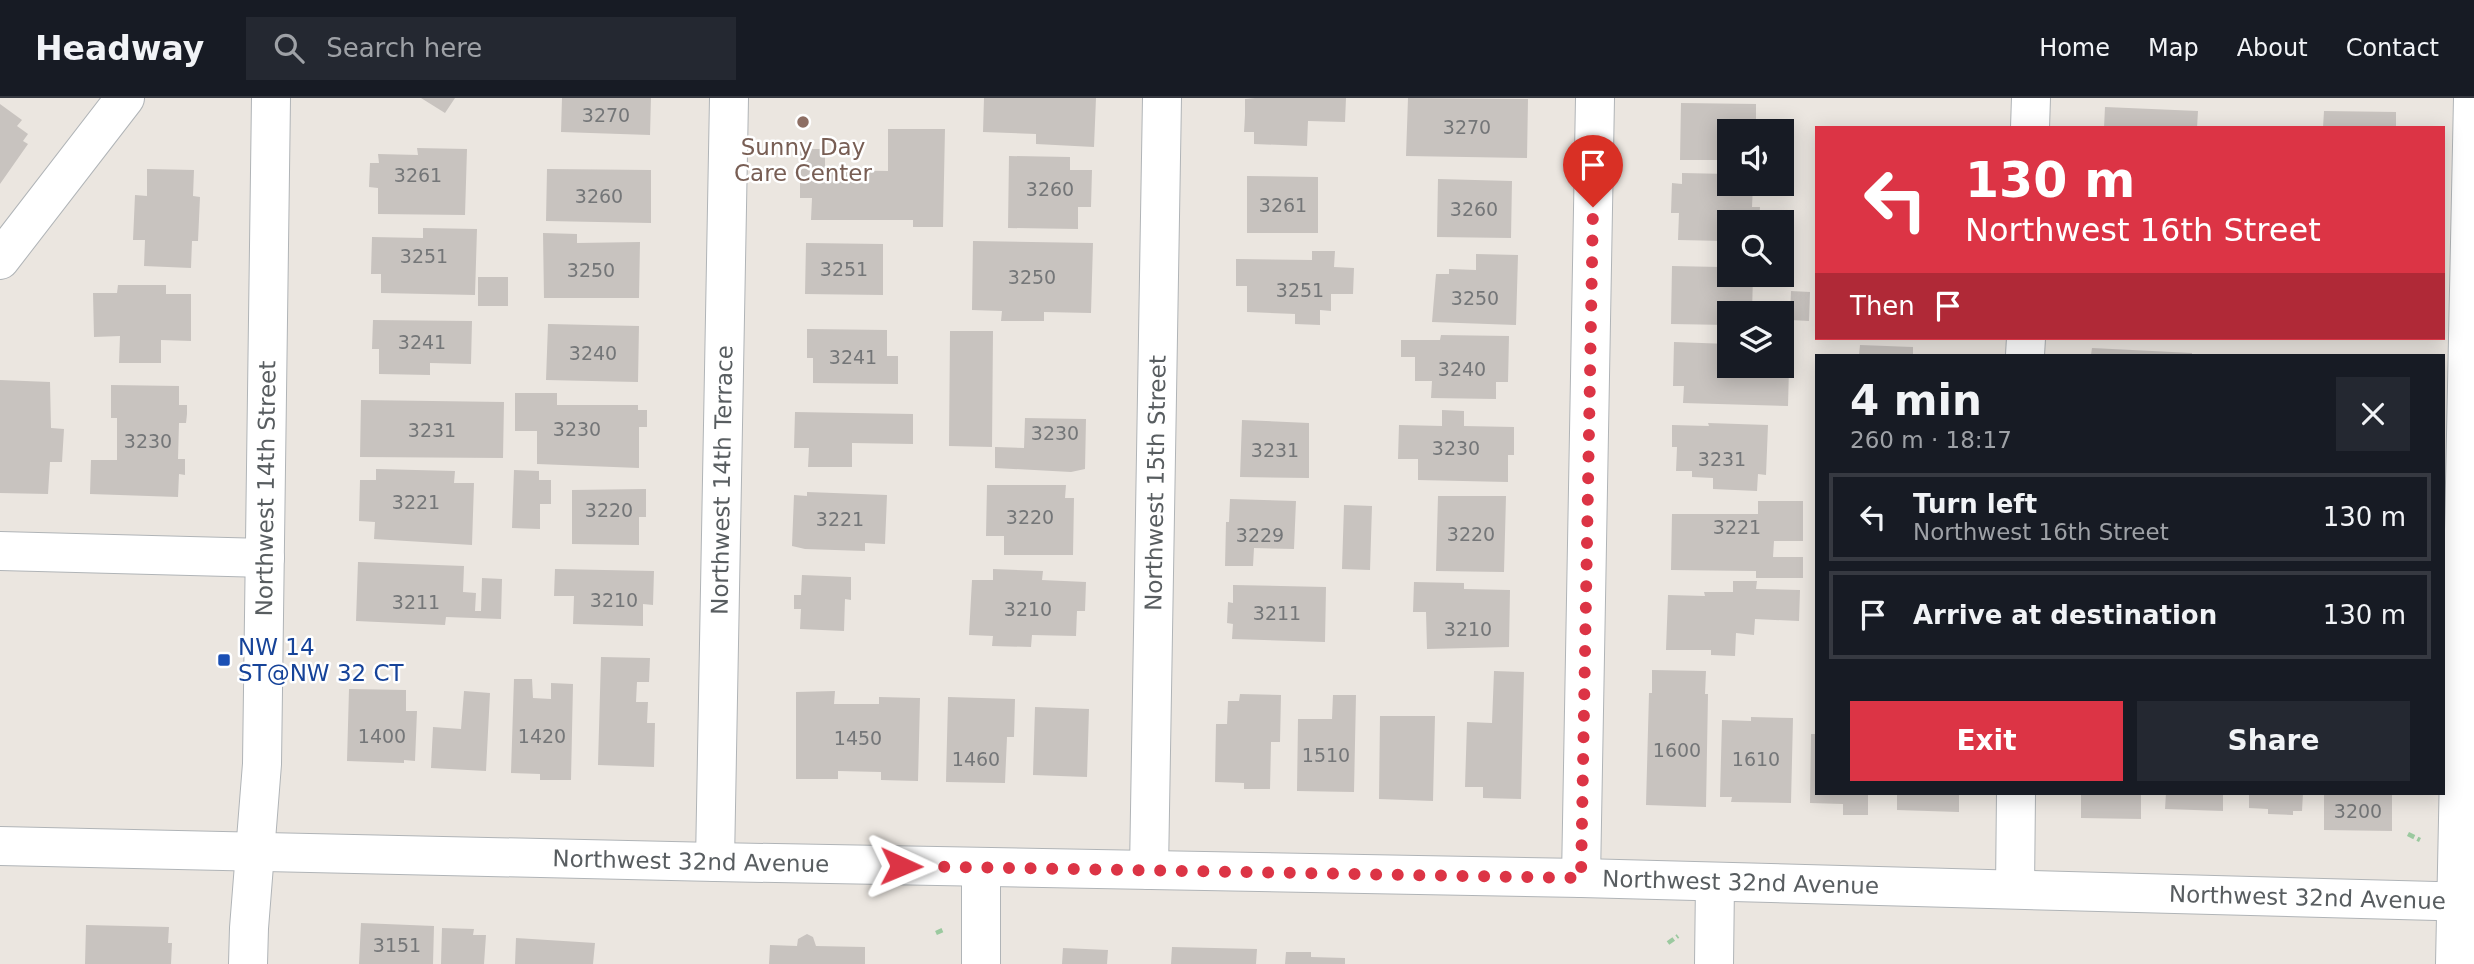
<!DOCTYPE html>
<html lang="en">
<head>
<meta charset="utf-8">
<style>
  body { margin:0; font-family:"DejaVu Sans",sans-serif; background:#242831; color:#f1f3f6; height:100vh; display:flex; flex-direction:column; font-size:26px; white-space:nowrap }
  * { box-sizing:border-box; margin:0 }
  p { font-size:23px; color:#9ea1a6 }
  .icon { flex:none; width:38px; height:38px; fill:none; stroke:currentColor; stroke-width:2; stroke-linecap:round; stroke-linejoin:round }
  .map { position:relative; flex:1; overflow:hidden }
  .drawer { position:absolute; left:1815px; top:256px; width:630px; height:441px; display:flex; flex-direction:column; background:#171b24; border-radius:0px; box-shadow:0 4px 18px #0003 }
  .drawer>* { flex:none }
  .banner { position:absolute; left:1815px; top:28px; width:630px; height:214px; border-radius:0px; box-shadow:0 4px 18px #0003; background:#dc3445; color:#fff; overflow:hidden }
  .buttons { position:absolute; left:1717px; top:21px; display:grid; gap:14px }
  .buttons a { display:grid; place-items:center; width:77px; height:77px; border-radius:0px; background:#171b24; box-shadow:0 4px 18px #0003; font-size:35px }
  .pin { position:absolute; display:grid; place-items:center; width:60px; height:60px; color:#fff; margin:-72px -30px; border-radius:50% 50% 50% 0; rotate:-45deg; box-shadow:0 0 7px #0007 }
  .pin .icon { rotate:45deg }
  .me { position:absolute; width:77px; margin:-38px; rotate:91deg; stroke-linejoin:round; filter:drop-shadow(0 0 5px #0008) }
  .turn { display:flex; align-items:center; gap:24px; height:147px; padding:0 35px; font-size:32px }
  .turn .icon { width:91px; height:91px; stroke-width:2.5 }
  .turn b { display:block; font-size:49px; line-height:60px }
  .then { display:flex; align-items:center; height:66px; padding:0 35px; background:#0003; gap:14px; font-size:26px }
  .round { display:grid; place-items:center; flex:none; width:74px; height:74px; border-radius:0px; background:#242831 }
  .overview { display:flex; align-items:center; justify-content:space-between; height:119px; padding:0 35px }
  h1 { font-size:42px; font-weight:700; line-height:52px }
  .button { display:flex; gap:14px; margin-top:auto; padding:14px 35px }
  .button a { flex:1; height:80px; border-radius:0px; background:#dc3445; color:#fff; font-size:28px; font-weight:700; line-height:80px; text-align:center }
  .button a+a { background:#242831; color:#f1f3f6 }
  ul { padding:0; list-style:none }
  li { display:flex; align-items:center; gap:21px; height:88px; margin:0 14px 10px; padding:0 21px; border:4px solid #363941; border-radius:0px }
  li div { flex:1 }
  li b { display:block; font-size:26px }
  li em { font-style:normal }
  header { display:flex; align-items:center; gap:42px; box-sizing:border-box; height:98px; padding:0 35px; background:#171b24; border-bottom:2px solid #363941 }
  header strong { font-size:33px }
  nav { display:flex; gap:38px; margin-inline-start:auto; font-size:24px }
  .search { width:490px; height:63px; background:#242831; display:flex; align-items:center; gap:18px; box-sizing:border-box; padding:0 24px; border-radius:0px; color:#9ea1a6; font-size:26px }
  .map>svg:first-child { display:block }
  .building { fill:#c8c3bf }
  .lines { fill:none; stroke-linecap:round; stroke-linejoin:round }
  .minor-casing { stroke:#b0b4b7; stroke-width:40 }
  .path { stroke:#9bc99f; stroke-width:4.5; stroke-dasharray:7 3.5; stroke-linecap:butt }
  .minor { stroke:#fff; stroke-width:38 }
  .route { stroke:#dc3445; stroke-width:12; stroke-dasharray:0 21.6 }
  .education-dot { fill:#8d6e63; stroke:#fff; stroke-width:2.5 }
  .transit-dot { fill:#1a4fb4; stroke:#fff; stroke-width:2.5 }
  .labels { text-anchor:middle; dominant-baseline:central; stroke-width:5; stroke-linejoin:round; paint-order:stroke }
  .number-label { font-size:19px; fill:#747678 }
  .education-label { font-size:23px; fill:#785e54; stroke:#fff }
  .street-label { font-size:23px; fill:#585d60; stroke:#fff }
  .transit-label { font-size:23px; fill:#164399; stroke:#fff; text-anchor:start }
</style>
</head>
<body>
<header>
<strong>Headway</strong>
<div class="search"><svg class="icon" aria-label="search" viewBox="0 0 24 24"><circle cx="10" cy="10" r="6"/><path d="M15 15l6 6"/></svg>Search here</div>
<nav><a>Home</a><a>Map</a><a>About</a><a>Contact</a></nav>
</header>
<div class="map">
<svg width="2474" height="866" viewBox="0 0 2474 866">
  <rect width="100%" height="100%" fill="#ebe6e0"/>
  <!-- building -->
  <path class="building" d="M421,0H455L445,15Z
    M562,0H651L650,37L561,34Z
    M984,0H1096L1094,49L1036,46V36L983,34Z
    M1255,0H1346L1345,24L1308,23L1307,48L1254,46V34H1244L1245,17V1Z
    M1408,0L1528,1L1527,60L1406,58Z
    M1681,5L1756,6V33H1729V62H1680Z
    M0,6L22,22L17,28L28,36L23,43L28,46L0,86Z
    M2105,9L2198,13L2197,30H2104Z
    M2324,13L2396,14V30H2323Z
    M888,31H945L943,129H913V122H811L812,100H800V51H825V72L888,73Z
    M417,50L467,51L465,117L378,116V90L369,89L370,65H379L378,56L418,57Z
    M1009,58L1070,59V72H1092L1091,109H1078V131L1008,130Z
    M147,71L194,72L193,98L200,99L198,143H192L191,170L144,168L145,142H133L134,120L135,97L147,98Z
    M547,71L651,72V125L546,123Z
    M1682,75L1729,76V86H1753L1752,109H1760L1759,124H1729V148H1725V143L1678,142L1679,115H1671L1672,85L1682,86Z
    M1247,78L1318,79V135H1247Z
    M1438,81L1512,83L1511,140L1437,139Z
    M423,130L477,131L475,197L381,195V176H371L372,139L423,140Z
    M543,135L577,136V145L640,144L639,200H544Z
    M973,143L1093,145L1091,215L1044,214V223H1001L1002,213L972,212Z
    M806,145L883,146V197L805,196Z
    M1312,153H1335L1334,169L1354,170L1353,196H1331V213L1320,212V227L1295,226V216L1247,214V188H1236V161L1312,162Z
    M1476,156L1518,157L1516,227L1432,224L1436,176H1449V171L1476,172Z
    M1719,162H1729V177H1753L1752,215H1729V227L1671,226L1672,168L1720,169Z
    M478,179H508V208H478Z
    M118,187H166V196H191V243L161,242V265H119L120,238L94,239L93,195H117Z
    M1791,193L1810,194L1809,223L1790,222Z
    M373,222L472,223L471,266L430,265V277L379,276V251H372Z
    M548,226L639,228L638,284L546,282Z
    M807,231L887,232V258H898V286L813,285V260H807Z
    M950,233H993L992,349L949,348Z
    M1441,237L1509,238L1508,284H1496V301L1431,300L1432,283H1415V259H1401V242H1440Z
    M1674,244L1729,246V268L1789,270L1788,308L1683,305L1684,288H1673Z
    M1860,247L1913,249V257H1859Z
    M2092,250L2192,255V257H2091Z
    M0,282L50,284L51,330L64,331L62,364H50L48,396L0,395Z
    M111,287L179,288V307H187V316L186,325H179L178,361H185V377L179,376L178,399L90,396L91,362H117V320H111Z
    M515,295H557V307H638V312H647V329H639V370L537,366V333H515Z
    M361,302L504,304L503,360L360,359Z
    M1442,312L1464,313V328L1514,329V357H1508V384L1418,382V361H1398L1399,327L1442,328Z
    M795,314L913,316V346L852,345V369H808L809,350H794Z
    M1025,320L1086,321L1085,371L1071,374L995,370V349L1024,350Z
    M1242,322L1309,325V380L1240,379Z
    M1708,325L1768,327L1766,377L1758,376L1757,393L1713,391V380L1692,379V373H1676L1677,349H1672V327L1709,328Z
    M376,371L455,373L454,385H474L472,447L374,441L375,424L359,423L360,382H376Z
    M514,372L539,373V382H551V406H540V431L512,430Z
    M987,387H1066L1065,400H1074L1073,457H1004V438H986Z
    M646,391V419H639V447L572,446V392Z
    M807,394L887,397L885,446L865,445V453L805,451L792,448L794,397L807,398Z
    M1438,398H1506L1504,474L1436,473Z
    M1230,401L1296,403L1294,451L1254,450L1253,468H1225L1226,424H1229Z
    M1758,403H1803V443H1774L1773,459H1803V480H1756V473L1671,472L1672,416H1758Z
    M1344,407L1372,408L1370,472L1342,471Z
    M358,464L464,468L463,494L476,495L475,513H481L482,480L502,481L501,521L446,519L445,527L356,523Z
    M555,471L654,473L653,507L643,506V528L573,526L574,498H554Z
    M993,471L1043,473L1042,482L1086,484L1085,513H1077L1076,538L1032,537L1031,549L992,548L993,538L969,537L972,482H993Z
    M802,477L851,479V502L845,501L844,533L800,531L801,511H794V497H801Z
    M1733,483H1757L1756,491L1800,492L1799,523L1755,521L1754,537L1736,535L1735,558L1711,557V552H1666L1668,497L1705,498L1704,494H1733Z
    M1414,484L1464,485V491L1510,492L1509,549L1427,551L1426,514H1413Z
    M1233,487L1326,489L1325,544L1232,541L1233,526L1227,525L1228,504L1233,505Z
    M601,559L650,560L649,584H637L636,604H648L647,625H655L654,669L598,667Z
    M1652,572L1706,573L1705,596H1708L1706,709L1646,707L1649,595H1652Z
    M1494,573L1524,574L1521,701L1483,700V689H1465L1467,624L1492,625Z
    M514,581H532L533,600L551,601V585L573,586L571,682H540V676L511,675Z
    M349,591L406,592V613H417L415,663L404,662V665L347,663Z
    M464,593L490,595L486,673L431,670L433,629L461,631Z
    M835,593L834,606H879V599L920,600L918,683L881,682V674L838,673V681H796V594Z
    M1240,596L1281,597L1280,644H1271L1270,691H1244V685L1215,684L1216,626H1227L1228,603H1239Z
    M1333,597H1356L1354,694L1297,693L1298,621H1332Z
    M948,599L1015,601L1014,639H1007L1005,685L946,684Z
    M1035,609L1089,611L1087,679L1033,677Z
    M1380,618H1435L1433,703L1379,701Z
    M1751,619L1793,620L1791,705L1731,704L1732,699H1720L1722,622L1751,623Z
    M1811,636H1816V695H1868V717H1843V706L1810,705Z
    M1897,695H1959V714L1897,712Z
    M2081,695H2141V721L2081,720Z
    M2166,695H2223V713L2165,711Z
    M2249,695H2303L2302,713H2293V717L2268,716V711L2249,710Z
    M2324,695H2392V733L2324,732Z
    M361,825L434,828L433,866H359Z
    M86,827L169,829L168,845H172L171,866H85Z
    M442,830L474,831L473,837H486L484,866H441Z
    M807,836L813,839L816,848L865,849V866H769L770,847L797,848L798,841Z
    M516,840L595,845L593,866H515Z
    M1172,849L1257,851L1256,866H1171Z
    M1063,850L1108,852L1107,866H1062Z
    M1286,854H1311V859L1345,860V866H1285Z"/>
  <g class="lines">
    <!-- minor casing -->
    <g class="minor-casing">
      <g id="minor">
        <path d="M2030,30L2031,0"/>
        <path d="M0,162L125,0"/>
        <path d="M2025,257L2026,240"/>
        <path d="M0,453L265,460"/>
        <path id="s1" d="M0,748L715,764L1581,780L2474,804"/>
        <path id="s2" d="M715,764L729,0"/>
        <path id="s3" d="M1149,772L1162,0"/>
        <path d="M1581,780L1595,0"/>
        <path d="M2015,791L2016,695"/>
        <path id="s4" d="M248,866L249,830L262,666L271,0"/>
        <path d="M981,866V770"/>
        <path d="M1714,866L1715,785"/>
        <path d="M2455,866L2473,0"/>
      </g>
    </g>
    <!-- path -->
    <path class="path" d="M2408,736L2420,742
      M936,835L945,831
      M1668,845L1678,838"/>
    <!-- minor -->
    <use href="#minor" class="minor"/>
  </g>
  <g class="lines">
    <!-- route -->
    <path class="route" d="M901,768L1581,780L1593,109"/>
  </g>
  <!-- markers -->
  <circle class="education-dot" cx="803" cy="24" r="7"/>
  <rect class="transit-dot" x="217" y="555" width="14" height="14" rx="3.5"/>
  <g class="labels">
    <!-- number labels -->
    <g class="number-label">
      <text x="606" y="17">3270</text>
      <text x="1467" y="29">3270</text>
      <text x="418" y="77">3261</text>
      <text x="1050" y="91">3260</text>
      <text x="599" y="98">3260</text>
      <text x="1283" y="107">3261</text>
      <text x="1474" y="111">3260</text>
      <text x="424" y="158">3251</text>
      <text x="844" y="171">3251</text>
      <text x="591" y="172">3250</text>
      <text x="1032" y="179">3250</text>
      <text x="1300" y="192">3251</text>
      <text x="1475" y="200">3250</text>
      <text x="422" y="244">3241</text>
      <text x="593" y="255">3240</text>
      <text x="853" y="259">3241</text>
      <text x="1462" y="271">3240</text>
      <text x="577" y="331">3230</text>
      <text x="432" y="332">3231</text>
      <text x="1055" y="335">3230</text>
      <text x="148" y="343">3230</text>
      <text x="1456" y="350">3230</text>
      <text x="1275" y="352">3231</text>
      <text x="1722" y="361">3231</text>
      <text x="416" y="404">3221</text>
      <text x="609" y="412">3220</text>
      <text x="1030" y="419">3220</text>
      <text x="840" y="421">3221</text>
      <text x="1737" y="429">3221</text>
      <text x="1471" y="436">3220</text>
      <text x="1260" y="437">3229</text>
      <text x="614" y="502">3210</text>
      <text x="416" y="504">3211</text>
      <text x="1028" y="511">3210</text>
      <text x="1277" y="515">3211</text>
      <text x="1468" y="531">3210</text>
      <text x="382" y="638">1400</text>
      <text x="542" y="638">1420</text>
      <text x="858" y="640">1450</text>
      <text x="1677" y="652">1600</text>
      <text x="1326" y="657">1510</text>
      <text x="976" y="661">1460</text>
      <text x="1756" y="661">1610</text>
      <text x="2358" y="713">3200</text>
      <text x="397" y="847">3151</text>
    </g>
    <!-- education labels -->
    <g class="education-label">
      <text x="803" y="49">Sunny Day<tspan x="803" dy="26">Care Center</tspan></text>
    </g>
    <!-- street labels -->
    <g class="street-label">
      <text stroke="none"><textPath href="#s2" startOffset="382">Northwest 14th Terrace</textPath></text>
      <text stroke="none"><textPath href="#s3" startOffset="387">Northwest 15th Street</textPath></text>
      <text stroke="none"><textPath href="#s4" startOffset="476">Northwest 14th Street</textPath></text>
      <text stroke="none"><textPath href="#s1" startOffset="691">Northwest 32nd Avenue</textPath></text>
      <text stroke="none"><textPath href="#s1" startOffset="1741">Northwest 32nd Avenue</textPath></text>
      <text stroke="none"><textPath href="#s1" startOffset="2308">Northwest 32nd Avenue</textPath></text>
    </g>
    <!-- transit labels -->
    <g class="transit-label">
      <text x="238" y="549">NW 14<tspan x="238" dy="26">ST@NW 32 CT</tspan></text>
    </g>
  </g>
</svg>
<div class="buttons">
<a><svg class="icon" aria-label="sound" viewBox="0 0 24 24"><path d="M4 9h4l5-4v14l-5-4H4zM17 9q2 3 0 6"/></svg></a>
<a><svg class="icon" aria-label="search" viewBox="0 0 24 24"><circle cx="10" cy="10" r="6"/><path d="M15 15l6 6"/></svg></a>
<a><svg class="icon" aria-label="layers" viewBox="0 0 24 24"><path d="M12 4l9 5-9 5-9-5zM3 14l9 5 9-5"/></svg></a>
</div>
<div class="pin" style="left:1593px;top:109px;background:#d93025"><svg class="icon" aria-label="arrive" viewBox="0 0 24 24"><path d="M6 21V4h12l-3 4 3 4H6"/></svg></div>
<svg class="me" style="left:901px;top:768px" viewBox="-20 -20 40 40"><path d="M0-17L14 15 0 8-14 15z" fill="#dc3445" stroke="#fff" stroke-width="4"/></svg>
<div class="banner">
<div class="turn"><svg class="icon" aria-label="left" viewBox="0 0 24 24"><path d="M17 20v-9H6M10 6l-5 5 5 5"/></svg><div><b>130 m</b>Northwest 16th Street</div></div>
<div class="then">Then<svg class="icon" aria-label="arrive" viewBox="0 0 24 24"><path d="M6 21V4h12l-3 4 3 4H6"/></svg></div>
</div>
<section class="drawer">
<div class="overview"><div><h1>4 min</h1><p>260 m · 18:17</p></div><a class="round"><svg class="icon" aria-label="close" viewBox="0 0 24 24"><path d="M6 6l12 12M18 6L6 18"/></svg></a></div>
<ul>
<li><svg class="icon" aria-label="left" viewBox="0 0 24 24"><path d="M17 20v-9H6M10 6l-5 5 5 5"/></svg><div><b>Turn left</b><p>Northwest 16th Street</p></div><em>130 m</em></li>
<li><svg class="icon" aria-label="arrive" viewBox="0 0 24 24"><path d="M6 21V4h12l-3 4 3 4H6"/></svg><div><b>Arrive at destination</b></div><em>130 m</em></li>
</ul>
<div class="button"><a>Exit</a><a>Share</a></div>
</section>
</div>
</body>
</html>
